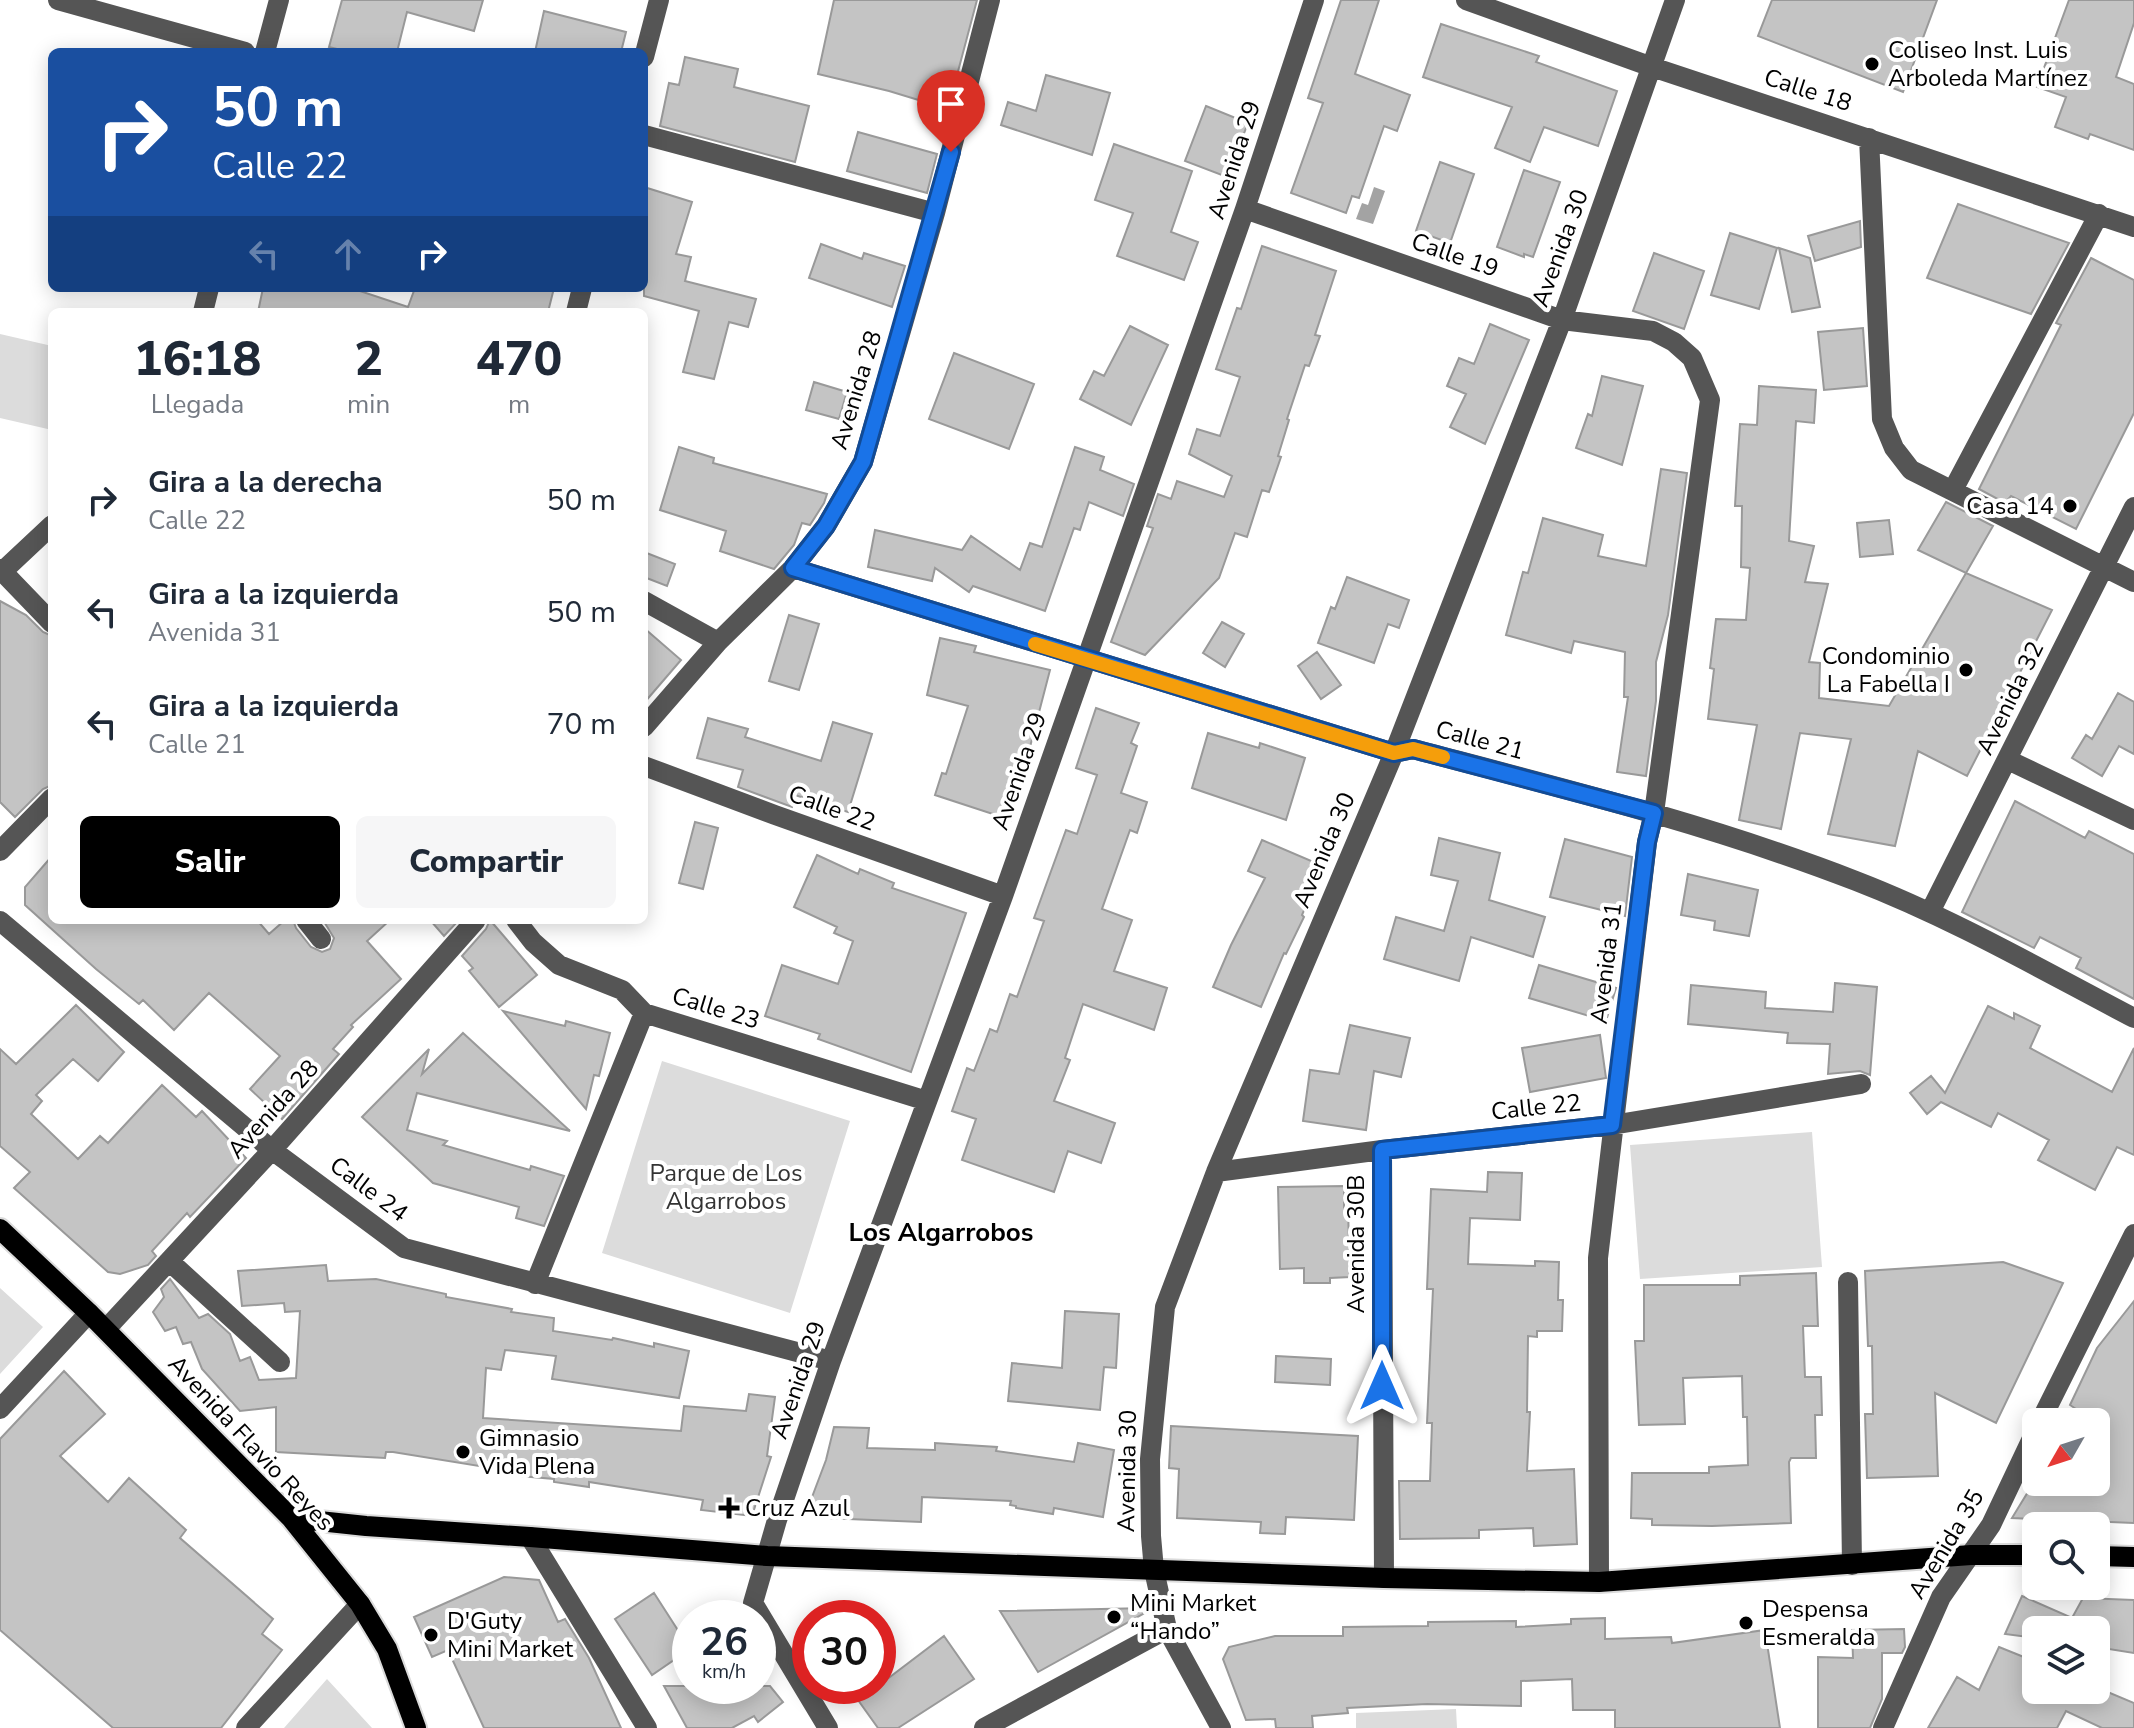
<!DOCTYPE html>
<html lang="es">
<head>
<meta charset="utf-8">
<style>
  body { margin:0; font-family:"Nunito Sans",sans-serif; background:#f6f6f7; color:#1f2937; height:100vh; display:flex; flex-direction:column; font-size:30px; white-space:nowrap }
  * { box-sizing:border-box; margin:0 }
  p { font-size:26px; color:#747a83 }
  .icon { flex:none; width:44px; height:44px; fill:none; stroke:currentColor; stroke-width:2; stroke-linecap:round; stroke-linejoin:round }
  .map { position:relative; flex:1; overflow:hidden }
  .sheet { position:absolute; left:48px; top:308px; width:600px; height:616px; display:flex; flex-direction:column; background:#fff; border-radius:12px; box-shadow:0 4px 20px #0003 }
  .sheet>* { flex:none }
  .banner { position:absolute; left:48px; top:48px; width:600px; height:244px; border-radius:12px; box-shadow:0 4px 20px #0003; background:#1a4fa0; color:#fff; overflow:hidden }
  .needle { width:52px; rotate:231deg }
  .buttons { position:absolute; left:2022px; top:1408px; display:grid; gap:16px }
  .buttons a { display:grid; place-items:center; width:88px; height:88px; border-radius:12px; background:#fff; box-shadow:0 4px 20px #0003; font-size:40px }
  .speed { position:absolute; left:672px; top:1600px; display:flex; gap:16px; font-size:40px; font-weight:700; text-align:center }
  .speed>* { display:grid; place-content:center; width:104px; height:104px; border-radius:50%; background:#fff; box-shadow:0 4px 20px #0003; line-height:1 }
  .speed small { font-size:20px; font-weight:400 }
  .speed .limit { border:12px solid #d22; background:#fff; color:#111 }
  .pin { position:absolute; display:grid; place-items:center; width:68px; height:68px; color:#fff; margin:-82px -34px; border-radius:50% 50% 50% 0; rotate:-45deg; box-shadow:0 0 8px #0007 }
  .pin .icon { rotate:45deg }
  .me { position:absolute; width:88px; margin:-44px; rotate:0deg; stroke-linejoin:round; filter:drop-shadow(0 0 6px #0008) }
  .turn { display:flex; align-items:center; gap:28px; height:168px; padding:0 32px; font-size:36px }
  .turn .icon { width:104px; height:104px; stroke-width:2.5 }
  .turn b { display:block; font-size:56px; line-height:68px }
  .lanes { display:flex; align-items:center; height:76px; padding:0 32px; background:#0003; justify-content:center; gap:40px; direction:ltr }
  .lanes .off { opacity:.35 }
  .eta { display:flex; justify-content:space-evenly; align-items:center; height:136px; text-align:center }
  .eta b { font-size:48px; font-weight:800; line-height:56px }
  .button { display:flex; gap:16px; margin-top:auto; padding:16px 32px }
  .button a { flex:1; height:92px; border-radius:12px; background:#000; color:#fff; font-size:32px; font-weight:800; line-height:92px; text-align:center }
  .button a+a { background:#f6f6f7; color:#1f2937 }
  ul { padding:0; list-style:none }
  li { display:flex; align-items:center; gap:24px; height:112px; padding:0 32px }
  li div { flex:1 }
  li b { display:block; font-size:30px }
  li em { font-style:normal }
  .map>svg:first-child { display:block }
  .green { fill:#dcdcdc }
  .water { fill:#a3a3a3 }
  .building { fill:#c4c4c4; stroke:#999; stroke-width:2 }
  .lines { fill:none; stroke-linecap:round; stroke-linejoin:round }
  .major-casing { stroke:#dbdbdb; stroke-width:24 }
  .minor { stroke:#555; stroke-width:20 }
  .major { stroke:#000; stroke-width:20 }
  .route-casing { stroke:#114b97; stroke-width:20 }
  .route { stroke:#1a73e8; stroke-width:14 }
  .slow { stroke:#f59e0b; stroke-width:14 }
  .poi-dot { fill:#000; stroke:#fff; stroke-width:3 }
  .labels { text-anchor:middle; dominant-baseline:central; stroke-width:8; stroke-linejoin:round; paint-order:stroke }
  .poi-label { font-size:24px; fill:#000; stroke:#fff; text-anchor:start }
  .street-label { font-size:24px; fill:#000; stroke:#fff }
  .park-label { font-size:24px; fill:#333; stroke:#fff }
  .neighbourhood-label { font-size:26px; font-weight:bold; fill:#000; stroke:#fff }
</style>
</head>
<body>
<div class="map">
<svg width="2134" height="1728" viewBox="0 0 2134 1728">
  <rect width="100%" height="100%" fill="#fff"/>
  <!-- green -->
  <path class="green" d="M0,334L52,346V430L0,418Z
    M662,1061L850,1121L790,1313L602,1253Z
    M1812,1132L1822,1267L1640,1279L1630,1145Z
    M0,1288L43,1327L0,1374Z
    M327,1679L372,1728H284Z
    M1456,1709L1457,1728H1356V1713Z"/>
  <!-- water -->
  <path class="water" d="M1374,187L1385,191L1373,224L1356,219L1362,203L1368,205Z"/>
  <!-- building -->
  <path class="building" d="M342,0H483L474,31L407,12L397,52H349L329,47Z
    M834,0H977L948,109L889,91L818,74Z
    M1341,0H1379L1355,74L1410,95L1397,131L1384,126L1359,198L1352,196L1346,213L1291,193L1323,103L1308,98Z
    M1772,0H1937L1903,92L1758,36Z
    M2069,0H2134V23L2116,77L2134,84V150L2090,134L2088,139L2055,127L2066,97L2037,87Z
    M544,11L626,32L621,52H535Z
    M1441,24L1539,56L1536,62L1617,91L1598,146L1544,127L1530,162L1495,148L1512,107L1423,77Z
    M685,57L738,69L734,87L809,106L795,162L660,126L669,83L679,85Z
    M1046,75L1110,93L1092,155L1001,125L1008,102L1036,111Z
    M1206,106L1248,123L1227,177L1185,161Z
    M858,132L937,154L927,193L847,171Z
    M1114,144L1192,171L1171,232L1198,242L1184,280L1117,256L1133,213L1095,200Z
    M1440,162L1474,174L1450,243L1416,231Z
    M1524,170L1560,182L1533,257L1524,254V257L1497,247Z
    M644,187L692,202L676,254L691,257L685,281L756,299L748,327L729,322L714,379L683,372L699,311L644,296Z
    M1958,204L2069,243L2031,314L1927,278Z
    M1860,221L1861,247L1815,261L1808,236Z
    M1730,233L1777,248L1759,309L1711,295Z
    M821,244L862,259L864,253L905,266L892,307L809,278Z
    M1262,246L1336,271L1315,335L1320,336L1309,366L1305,365L1287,419L1289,420L1278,456L1281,457L1269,492L1262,490L1247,537L1235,533L1219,578L1145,655L1111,642L1153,528L1147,526L1158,494L1171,499L1177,481L1224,497L1232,476L1189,454L1197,429L1220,436L1240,377L1216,369L1237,308L1241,309Z
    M1779,248L1810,258L1820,307L1792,312Z
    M1654,253L1704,271L1684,329L1633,311Z
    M2091,258L2134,280V413L2076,529L2011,496L2005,503L1979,489L2061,325L2056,323Z
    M263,288H351L408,307L415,288H554L548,312H258Z
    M1490,324L1529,340L1485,444L1450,427L1466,394L1447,386L1459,358L1474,364Z
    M1130,326L1168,345L1131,425L1080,399L1094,371L1104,376Z
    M1863,328L1867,386L1824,390L1818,332Z
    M954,353L1034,384L1009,449L929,419Z
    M1602,376L1643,386L1622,465L1576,448L1588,414L1592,416Z
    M814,382L847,392L839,419L806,410Z
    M1759,386L1816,390L1814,423L1796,421L1789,541L1814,546L1805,582L1828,584L1809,662L1820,663L1819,698L1889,706L1966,573L2052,610L1967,776L1918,751L1895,846L1828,834L1851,739L1800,733L1781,829L1739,820L1757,725L1708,719L1714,669L1710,668L1716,619L1746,620L1750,568L1741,567L1742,506H1735L1737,470L1740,424L1757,425Z
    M679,447L714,458L713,463L827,494L824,503L810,525L802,523L794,545L774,569L720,551L726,531L660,510Z
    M1075,447L1104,457L1100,470L1134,484L1123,516L1089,502L1080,530L1074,528L1045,611L973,586L969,592L935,568L932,581L868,567L875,530L962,550L971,536L1020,570L1030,543L1042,547Z
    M1661,469L1687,473L1668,615L1656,662V701L1646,776L1617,772L1628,697H1624L1625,652L1574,641L1571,653L1506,635L1523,572L1528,573L1543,518L1603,535L1598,556L1646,566Z
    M1946,502L1993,526L1966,573L1918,550Z
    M1889,520L1893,554L1860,557L1857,523Z
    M644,552L675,564L667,586L644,577Z
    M1347,577L1409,600L1399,628L1388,624L1374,663L1318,643L1331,607L1335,609Z
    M0,601L26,615L43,632L52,636V785L43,789L15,817L0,802Z
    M789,615L819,624L799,690L769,681Z
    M1222,622L1244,634L1225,667L1203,653Z
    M644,628L681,660L644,703Z
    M940,638L976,646L974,652L1050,670L1011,820L935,795L942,773L946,774L968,706L927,695Z
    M1317,652L1341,685L1321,699L1298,666Z
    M2118,693L2134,702V754L2119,746L2102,776L2072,758L2086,735L2092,739Z
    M1096,708L1139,723L1131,743L1137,746L1121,793L1147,802L1137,833L1130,830L1102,909L1132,920L1114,971L1167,988L1154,1030L1083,1004L1065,1058L1070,1060L1054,1101L1115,1123L1101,1163L1068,1151L1054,1192L962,1160L976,1119L952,1111L967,1068L974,1071L990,1029L997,1032L1010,994L1017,997L1044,921L1034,918L1066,830L1077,834L1097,775L1076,768Z
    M708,718L748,729L745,737L821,761L833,722L872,734L848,812L795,795L792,807L738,787L743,770L697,758Z
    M1208,733L1259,748L1260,743L1305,758L1286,820L1192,788Z
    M2015,801L2085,838L2089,831L2134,854V999L2076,968L2081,958L2040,937L2034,948L1962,912Z
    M695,822L718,828L703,889L679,883Z
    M1439,838L1500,853L1489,900L1545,917L1533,957L1471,937L1459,981L1384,959L1396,917L1444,931L1458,881L1431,875Z
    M1565,839L1632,857L1625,916L1550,897Z
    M1262,840L1323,866L1302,915L1304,917L1286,954L1284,953L1261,1007L1213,987L1231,945L1265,878L1248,871Z
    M817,855L858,874L860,869L894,883L892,888L966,913L911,1072L818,1039L820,1034L765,1016L782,965L838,984L853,941L834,933L837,927L794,907Z
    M52,856V920H257L269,934L285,920H293L296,928L311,947L322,952L330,949L334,938L323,920H390L367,941L401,979L351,1025L353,1027L333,1049L339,1054L282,1119L250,1089L280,1056L209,993L174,1030L143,1000L139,1004L96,969L25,905V887Z
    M1688,874L1758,890L1749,936L1714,930L1715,921L1681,915Z
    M430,920H459L444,936Z
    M490,920L537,975L499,1007L469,971L473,968L462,956L486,929Z
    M1539,965L1616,988L1606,1021L1529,998Z
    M1835,983L1877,987L1870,1075L1860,1071L1828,1074L1830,1044L1787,1043L1788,1033L1688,1024L1691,985L1766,992L1765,1008L1833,1012Z
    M76,1005L124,1052L98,1081L73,1059L36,1095L42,1101L31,1114L78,1159L100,1136L108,1143L162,1085L196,1117L202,1111L246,1158L190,1217L187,1213L152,1251L156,1256L148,1265L120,1274L108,1272L14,1188L30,1172L0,1146V1049L16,1064Z
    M1988,1006L2014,1019V1013L2040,1026L2030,1048L2112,1092L2134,1048V1155L2117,1147L2095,1190L2038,1160L2049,1140L1998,1113L1991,1127L1941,1102L1927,1114L1910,1093L1931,1076L1945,1093Z
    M503,1011L565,1026L566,1021L610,1033L599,1076L594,1075L586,1109Z
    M1350,1025L1410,1038L1401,1077L1374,1071L1366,1130L1303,1121L1310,1070L1339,1074Z
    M463,1033L570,1131L417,1093L407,1130L447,1141L443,1145L530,1170L531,1166L564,1176L544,1226L516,1218L519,1207L433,1183L362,1117L429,1049L422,1074Z
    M1600,1035L1606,1078L1530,1092L1522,1048Z
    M1488,1172L1522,1173L1520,1220L1470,1218L1468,1264L1535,1266V1261L1559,1262L1558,1300H1563L1562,1331H1537V1337L1528,1336L1527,1412H1530L1527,1471L1574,1469L1577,1544L1534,1546L1533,1528L1479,1530V1538L1400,1539L1399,1481H1430L1432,1423H1427L1433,1289H1427L1431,1189L1487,1192Z
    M1344,1186V1209H1348L1350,1277L1330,1278V1283H1304V1268L1280,1269L1278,1187Z
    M2003,1262L2063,1283L1996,1423L1935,1393L1938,1476L1867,1478L1865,1414H1873L1872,1346H1868L1865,1271Z
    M326,1265L328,1281L376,1279L446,1294V1297L512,1309L511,1312L554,1318L553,1331L612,1340L613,1338L654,1347V1343L689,1351L679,1398L552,1379L556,1356L505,1350L501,1370L486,1368L483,1418L681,1431L684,1406L746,1411L749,1394L775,1397L767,1456L771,1457L752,1516L701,1510L703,1500L589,1482V1487L554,1482V1479L497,1474L498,1469L393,1452H386L385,1458L276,1452V1407L240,1411L202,1369L191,1342L183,1344L176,1327L165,1331L153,1312L164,1297L161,1289L170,1279L199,1318L208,1314L230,1334L240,1361L250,1357L259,1380L296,1378L300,1311L285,1312L284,1303L242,1306L238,1271Z
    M1816,1273L1818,1326H1803L1805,1377H1821L1822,1415H1815L1816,1458H1791L1789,1462L1791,1523L1712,1526L1652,1525V1519L1631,1518L1632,1473H1709V1467L1748,1465L1747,1417H1743L1742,1376L1683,1378L1685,1424L1639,1425L1635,1341H1644V1285H1740V1276Z
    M2134,1301V1523L2012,1518L2034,1482H2096V1422H2069L2076,1409L2070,1405L2097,1348Z
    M1065,1311L1119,1314L1116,1368L1104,1367L1100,1410L1008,1401L1012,1363L1062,1368Z
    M1276,1356L1331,1359L1330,1385L1275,1382Z
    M64,1371L105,1414L60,1456L108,1502L129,1478L186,1530L180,1538L273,1619L262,1634L282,1650L221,1728H113L0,1630V1439Z
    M1171,1426L1358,1436L1354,1520L1286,1517L1285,1534L1260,1533L1261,1522L1177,1518L1179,1469L1169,1468Z
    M834,1427L869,1428L867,1448L935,1450V1443L997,1447L996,1451L1074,1462L1078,1443L1114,1450L1103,1517L1054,1508L1053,1514L1016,1508V1506L1010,1505L1011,1501L922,1497L921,1522L824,1518V1514L806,1513L826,1460Z
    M504,1577L539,1580L558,1622L565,1619L589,1658L621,1728H484L448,1650L432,1657L414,1617Z
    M654,1593L690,1649L652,1675L615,1619Z
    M2022,1596L2072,1618L2083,1598L2134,1600V1653L2096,1647V1630H2036V1638L2005,1634Z
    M1149,1608L1150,1610L1038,1672L1000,1611Z
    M1605,1618V1639L1671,1637L1672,1643L1765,1630L1780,1728H1615V1710H1573L1572,1679L1521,1681V1706L1427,1704L1347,1708L1348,1713L1312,1716L1313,1728H1276L1275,1719L1246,1720L1223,1659L1229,1647L1275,1636H1343V1627L1428,1626V1622L1516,1621V1627L1571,1624V1619Z
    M1904,1629L1905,1647L1902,1653H1882V1699L1870,1728H1818V1657L1853,1658L1852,1630Z
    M944,1636L974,1679L898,1728H878L848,1686H878Z
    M1999,1647L2036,1662V1690H2103L2134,1703V1728H2102L2066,1711L2057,1728H1928L1957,1677L1979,1690Z
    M664,1686H770L783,1702L758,1722L754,1716L732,1728H687Z"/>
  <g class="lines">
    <!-- major casing -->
    <g class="major-casing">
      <path id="major" d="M0,1229L89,1313L291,1518L360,1604L387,1649L416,1728
        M291,1518L366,1526L530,1537L767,1556L1384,1578L1599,1582L1971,1555H2036
        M2096,1556L2134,1557"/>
    </g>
    <!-- minor -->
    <path class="minor" d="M58,0L245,52
      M1466,0L1652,67L2134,227
      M265,52L279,0
      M644,57L659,0
      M644,135L935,213
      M1869,138L1882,419L1894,448L1911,470L2134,582
      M1245,209L1562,320L1653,331L1674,342L1692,358L1710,400L1654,813L1647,842L1598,1258L1599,1582
      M203,312L209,288
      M576,312L582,288
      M1953,490L2099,214
      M793,568L1394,753L1413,749C1562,788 1712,825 1856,881C1952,918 2042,970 2134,1018
      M0,569L52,623
      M3,571L52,525
      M644,601L718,642
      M644,727L718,642L793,568L826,526L863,462L935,213L990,0
      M2008,760L2134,820
      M644,766L775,815L1003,896
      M0,851L52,798
      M1930,912L2134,507
      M306,920L321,939
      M516,920L533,942L559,965L622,990L644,1013L927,1101
      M0,921L272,1150L404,1248L831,1361
      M1382,1150L1384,1578
      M1216,1172L1382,1150L1612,1125L1861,1084
      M169,1261L280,1362
      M1848,1282L1852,1565
      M535,1284L644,1013
      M106,1329L272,1150L476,920
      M0,1409L89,1313
      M2040,1422L2134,1234
      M530,1537L647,1728
      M246,1728L360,1604
      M828,1728L753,1603L777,1520L831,1361L1003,896L1245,209L1314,0
      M984,1728L1167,1629
      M1221,1728L1167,1629L1154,1570L1151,1536L1150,1459L1165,1307L1216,1172L1394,753L1562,320L1675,0
      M1883,1728L1941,1597L1991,1525L2036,1430"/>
    <!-- major -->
    <use href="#major" class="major"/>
  </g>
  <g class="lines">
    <!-- route casing -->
    <g class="route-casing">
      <path id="route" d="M951,152L863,462L826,526L793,568L1394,753L1413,749L1654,813L1647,842L1612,1125L1382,1150V1386"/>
    </g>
    <!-- route -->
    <use href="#route" class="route"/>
    <!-- slow -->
    <path class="slow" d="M1035,644L1394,753L1413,749L1443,757"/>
  </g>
  <!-- markers -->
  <g class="poi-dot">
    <circle cx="1872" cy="64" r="8"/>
    <circle cx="2070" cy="506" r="8"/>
    <circle cx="1966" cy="670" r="8"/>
    <circle cx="463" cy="1452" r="8"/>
    <path d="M725 1496h8v8h8v8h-8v8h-8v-8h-8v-8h8z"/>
    <circle cx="1114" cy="1617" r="8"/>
    <circle cx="1746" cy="1623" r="8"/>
    <circle cx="431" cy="1635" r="8"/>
  </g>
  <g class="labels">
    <!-- poi labels -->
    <g class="poi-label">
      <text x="1888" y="50">Coliseo Inst. Luis<tspan x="1888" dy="28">Arboleda Martínez</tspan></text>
      <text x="2054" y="506" text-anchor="end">Casa 14</text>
      <text x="1950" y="656" text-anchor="end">Condominio<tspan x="1950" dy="28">La Fabella I</tspan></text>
      <text x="479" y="1438">Gimnasio<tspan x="479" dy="28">Vida Plena</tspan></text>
      <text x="745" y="1508">Cruz Azul</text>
      <text x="1130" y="1603">Mini Market<tspan x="1130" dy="28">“Hando”</tspan></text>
      <text x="1762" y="1609">Despensa<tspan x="1762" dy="28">Esmeralda</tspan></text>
      <text x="447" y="1621">D'Guty<tspan x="447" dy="28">Mini Market</tspan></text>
    </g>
    <!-- street labels -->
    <g class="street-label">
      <text transform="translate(1808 90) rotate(18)">Calle 18</text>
      <text transform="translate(1234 160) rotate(-72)">Avenida 29</text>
      <text transform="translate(1560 248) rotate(-70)">Avenida 30</text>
      <text transform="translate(1455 255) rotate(19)">Calle 19</text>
      <text transform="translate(856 390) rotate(-73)">Avenida 28</text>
      <text transform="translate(2010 698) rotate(-64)">Avenida 32</text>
      <text transform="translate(1480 740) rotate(15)">Calle 21</text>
      <text transform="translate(1019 771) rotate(-71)">Avenida 29</text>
      <text transform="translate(832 808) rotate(20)">Calle 22</text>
      <text transform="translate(1324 850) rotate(-67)">Avenida 30</text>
      <text transform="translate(1606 963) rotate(-83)">Avenida 31</text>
      <text transform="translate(716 1008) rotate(17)">Calle 23</text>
      <text transform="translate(1536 1107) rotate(-6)">Calle 22</text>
      <text transform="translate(273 1109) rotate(-48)">Avenida 28</text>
      <text transform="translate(369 1189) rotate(37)">Calle 24</text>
      <text transform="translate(1356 1244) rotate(-90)">Avenida 30B</text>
      <text transform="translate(798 1380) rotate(-71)">Avenida 29</text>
      <text transform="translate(251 1443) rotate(47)">Avenida Flavio Reyes</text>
      <text transform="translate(1127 1471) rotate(-89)">Avenida 30</text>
      <text transform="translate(1946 1544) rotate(-59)">Avenida 35</text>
    </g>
    <!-- park labels -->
    <g class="park-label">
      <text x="726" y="1173">Parque de Los<tspan x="726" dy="28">Algarrobos</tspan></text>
    </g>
    <!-- neighbourhood labels -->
    <g class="neighbourhood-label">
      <text x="941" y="1232">Los Algarrobos</text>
    </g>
  </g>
</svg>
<div class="buttons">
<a><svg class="needle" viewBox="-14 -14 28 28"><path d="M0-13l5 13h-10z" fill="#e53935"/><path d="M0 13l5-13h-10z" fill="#747a83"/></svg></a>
<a><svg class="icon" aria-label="search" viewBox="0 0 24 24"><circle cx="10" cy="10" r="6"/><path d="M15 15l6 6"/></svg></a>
<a><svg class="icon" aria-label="layers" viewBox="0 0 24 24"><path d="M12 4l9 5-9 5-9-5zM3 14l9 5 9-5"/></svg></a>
</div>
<div class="speed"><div>26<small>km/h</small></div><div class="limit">30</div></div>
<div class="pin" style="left:951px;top:152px;background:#d93025"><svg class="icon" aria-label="arrive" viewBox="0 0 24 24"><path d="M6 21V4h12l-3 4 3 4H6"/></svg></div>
<svg class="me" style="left:1382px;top:1386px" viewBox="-20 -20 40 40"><path d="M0-17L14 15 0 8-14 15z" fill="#1a73e8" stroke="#fff" stroke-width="4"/></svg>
<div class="banner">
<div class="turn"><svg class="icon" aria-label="right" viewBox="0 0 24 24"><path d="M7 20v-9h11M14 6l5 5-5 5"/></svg><div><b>50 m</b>Calle 22</div></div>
<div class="lanes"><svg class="icon off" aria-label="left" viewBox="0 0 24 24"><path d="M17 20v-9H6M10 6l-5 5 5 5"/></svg><svg class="icon off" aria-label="ahead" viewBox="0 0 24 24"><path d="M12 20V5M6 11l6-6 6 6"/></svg><svg class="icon" aria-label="right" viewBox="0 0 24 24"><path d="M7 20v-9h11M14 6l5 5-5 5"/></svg></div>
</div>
<section class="sheet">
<div class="eta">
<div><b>16:18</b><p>Llegada</p></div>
<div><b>2</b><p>min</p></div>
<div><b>470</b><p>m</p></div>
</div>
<ul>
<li><svg class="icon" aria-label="right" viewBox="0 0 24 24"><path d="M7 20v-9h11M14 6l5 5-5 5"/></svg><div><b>Gira a la derecha</b><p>Calle 22</p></div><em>50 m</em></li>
<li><svg class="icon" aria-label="left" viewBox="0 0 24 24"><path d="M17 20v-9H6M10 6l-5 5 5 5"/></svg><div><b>Gira a la izquierda</b><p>Avenida 31</p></div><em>50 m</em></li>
<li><svg class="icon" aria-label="left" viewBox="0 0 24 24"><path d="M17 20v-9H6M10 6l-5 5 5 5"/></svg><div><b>Gira a la izquierda</b><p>Calle 21</p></div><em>70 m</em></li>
</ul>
<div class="button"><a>Salir</a><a>Compartir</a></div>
</section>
</div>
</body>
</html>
